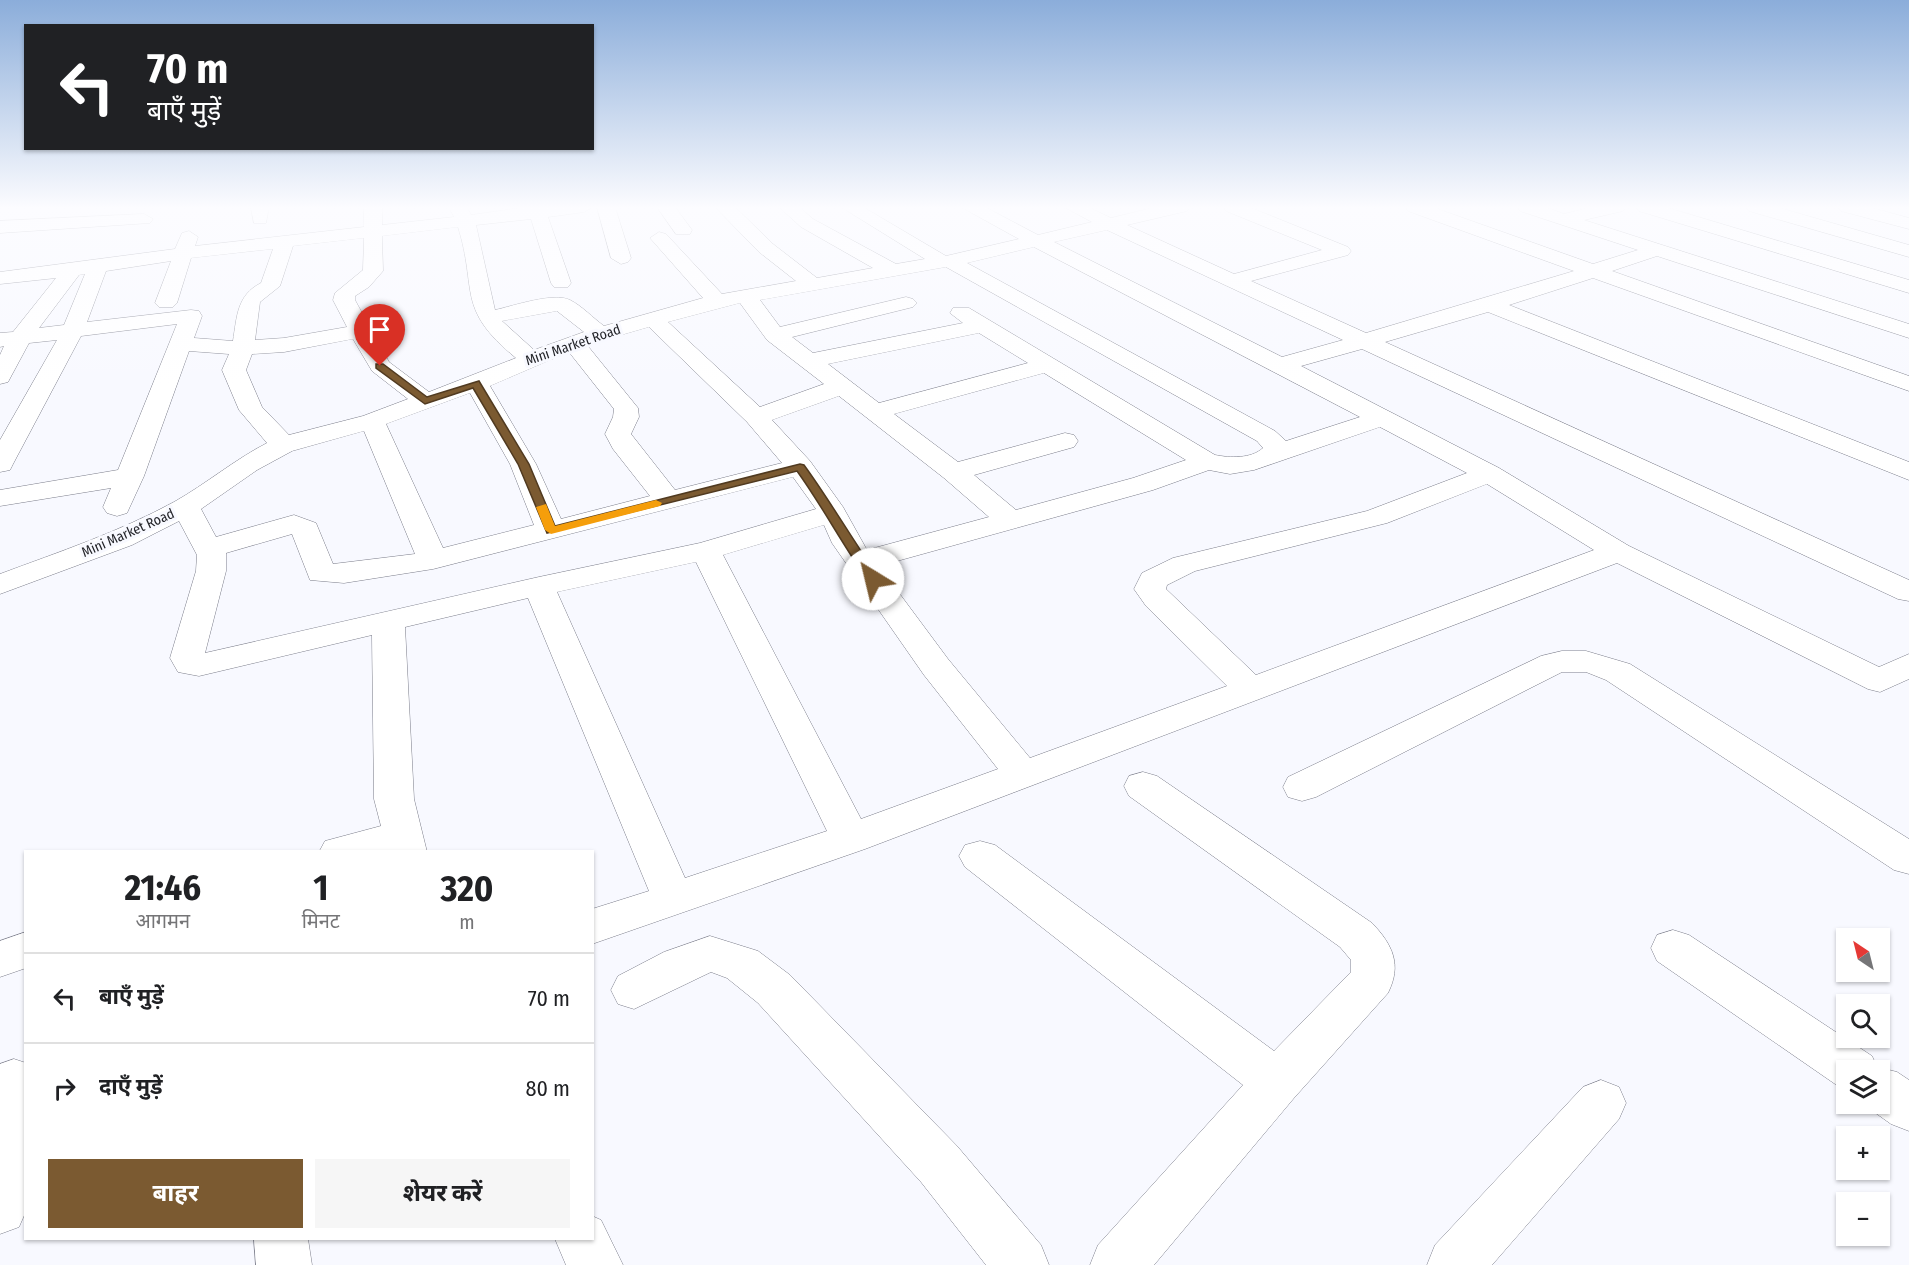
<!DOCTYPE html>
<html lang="hi">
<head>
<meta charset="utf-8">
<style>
  body { margin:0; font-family:"Fira Sans Condensed","Noto Sans Devanagari",sans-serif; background:#f6f6f6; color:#202124; height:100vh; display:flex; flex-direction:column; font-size:22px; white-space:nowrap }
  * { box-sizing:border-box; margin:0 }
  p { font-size:20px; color:#757577 }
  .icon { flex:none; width:33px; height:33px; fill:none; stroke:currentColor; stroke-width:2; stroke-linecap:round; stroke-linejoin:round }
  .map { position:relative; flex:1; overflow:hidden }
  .details { position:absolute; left:24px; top:850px; width:570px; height:390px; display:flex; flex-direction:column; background:#fff; border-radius:0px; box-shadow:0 2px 4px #0004 }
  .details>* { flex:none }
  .banner { position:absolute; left:24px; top:24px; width:570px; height:126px; border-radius:0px; box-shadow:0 2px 4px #0004; background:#202124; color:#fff; overflow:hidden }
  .needle { width:39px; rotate:325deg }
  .controls { position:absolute; left:1836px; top:928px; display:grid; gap:12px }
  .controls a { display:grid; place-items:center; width:54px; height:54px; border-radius:0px; background:#fff; box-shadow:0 2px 4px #0004; font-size:30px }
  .pin { position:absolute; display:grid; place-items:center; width:51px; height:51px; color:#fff; margin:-62px -26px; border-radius:50% 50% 50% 0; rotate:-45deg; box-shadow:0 0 6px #0007 }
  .pin .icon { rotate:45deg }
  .me { position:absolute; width:66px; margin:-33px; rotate:324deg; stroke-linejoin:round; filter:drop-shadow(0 0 4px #0008) }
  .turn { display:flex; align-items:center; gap:21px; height:126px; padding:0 24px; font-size:27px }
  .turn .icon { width:78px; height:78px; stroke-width:2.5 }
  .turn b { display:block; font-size:42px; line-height:51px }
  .eta { display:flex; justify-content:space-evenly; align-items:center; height:102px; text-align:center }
  .eta b { font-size:36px; font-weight:700; line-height:42px }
  .cta { display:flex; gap:12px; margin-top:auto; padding:12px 24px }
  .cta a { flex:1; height:69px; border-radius:0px; background:#7b5a31; color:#fff; font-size:24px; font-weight:700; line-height:69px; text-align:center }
  .cta a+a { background:#f6f6f6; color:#202124 }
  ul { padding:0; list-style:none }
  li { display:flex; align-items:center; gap:18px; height:90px; padding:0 24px; border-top:2px solid #e0e0e0 }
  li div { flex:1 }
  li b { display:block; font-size:22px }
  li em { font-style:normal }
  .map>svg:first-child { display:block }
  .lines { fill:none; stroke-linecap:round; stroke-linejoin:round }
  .minor-casing { stroke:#7b7d8a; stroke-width:1 }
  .minor { fill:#fff; fill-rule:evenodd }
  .route { fill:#7b5a31; stroke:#503a20; stroke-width:1.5 }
  .slow { fill:#f59e0b }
  .labels { text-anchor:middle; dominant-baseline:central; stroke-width:6; stroke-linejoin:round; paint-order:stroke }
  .far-street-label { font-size:14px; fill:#232429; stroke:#f8f9ff }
</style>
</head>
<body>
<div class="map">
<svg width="1909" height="1265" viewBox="0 0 1909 1265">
  <rect width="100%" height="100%" fill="#f8f9ff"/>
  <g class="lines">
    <!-- minor casing -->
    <g class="minor-casing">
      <path id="minor" d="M251,207H269L266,223H254Z
        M364,207H382V225L454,217L449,207H467L471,215L527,207H593L584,212L548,217L571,283L568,287H554L551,283L531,219L476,225L495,310C513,306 554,292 570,300C582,306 593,318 604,326L703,298L650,238L659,232L666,234L722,294L796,281L759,252L715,207H735L773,244L817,278L873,268L801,227L779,207H799L813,219L896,264L925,259L841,207H863L946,256L1019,239L961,207H985L1038,235L1092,222L1064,207H1088L1111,218L1156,207H1190L1187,211L1127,225L1234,274L1322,250L1226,211L1223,207H1249L1348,247L1351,251L1348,255L1251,281L1366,333L1574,271L1408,211L1405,207H1432L1593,264L1638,250L1520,211L1517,207H1545L1564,214L1592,207H1626L1623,211L1584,220L1909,324V338L1657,256L1612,271L1909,376V391L1593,278L1509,305L1909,462V480L1488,312L1385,342L1909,580V601L1898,599L1362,349L1301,366L1499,468L1629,546L1879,667L1909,654V679L1880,692L1868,689L1617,563L865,849L592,944V909L649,891L528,598L405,627L414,799L427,852H319L325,841L381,826L374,799L372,635L199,676L178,672L170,658L196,571L197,555L179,521L132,545L0,594V574C59,552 119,532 174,502C206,484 234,460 267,443L239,410L222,370L229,354L189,351L144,476L127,513L117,516L107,513L103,507L111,488L0,506V490L118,470L177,324L81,336L13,464L10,470L0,472V440L57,340L29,343L8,382L0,384V355L4,346L0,347V333L13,332L56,278L0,284V272L175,249L182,233L189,231L198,237L195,246L364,227ZM458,227C478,291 455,308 516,358L429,392L389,362L355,300V296L369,287L383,271L382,236ZM1107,230L1343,340L1282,357L1054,242ZM364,238L363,270L335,293L333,300L347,327L284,338L255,340L260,302L280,286L293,246ZM1034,247L1360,417L1286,441L1275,431L967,263ZM273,249L261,283C237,295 237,316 233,341L194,338L202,316L199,311L191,310L87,322L106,271L171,261L155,303L159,307H173L177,303L191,258ZM946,267L1257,441L1263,448C1251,459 1230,458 1215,455L969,308H953L950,313L963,323L813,353L792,337L913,307L917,303L913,299L906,297L780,327L760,300ZM85,274L64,325L39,328L79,275ZM740,303L767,340L824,384L760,407L668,322ZM557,311L584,332L534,350L502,321ZM649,327L747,422L782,463L675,490L631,434L639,417L638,408L587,345ZM979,333L1028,363L879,403L828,364ZM353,339L372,371L408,399L363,416L289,435L262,407L246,370L252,354L284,352ZM569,352L614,409L613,417L605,434L613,449L650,496L561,519L536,464L490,386ZM1044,373L1186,460L1133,478L1016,510L974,475L1074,447L1078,441L1074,435L1065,433L958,462L894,414ZM470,393L510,464L534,525L443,548L386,424ZM839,396L944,478L989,517L867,550L843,507L810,461L772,420ZM1380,427L1467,473L1367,511L1173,558L1142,573L1134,589L1146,606L1227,686L1030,758L948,659L879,566L1153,490L1209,470L1230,474L1254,470ZM364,431L415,554L333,564L316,523L294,515L216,537L201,509L257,470L292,451ZM793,477L816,509L700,543L539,577L205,653L226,571V553L292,534L310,580L344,583L433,569ZM1487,484L1594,550L1256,675L1166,589L1167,585L1195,571L1387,523ZM824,525L832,543L924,675L998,769L861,819L723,555ZM696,562L827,831L685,878L557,592Z
        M597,207H615L631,258L628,262L621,264L611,258Z
        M657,207H675L692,230L690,234H676Z
        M1636,207H1665L1909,280V293L1639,211Z
        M1746,207H1776L1909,245V257L1749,211Z
        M1838,207H1869L1909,218V229L1841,211Z
        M144,214L153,219L150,223L0,233V221Z
        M1562,651H1586L1630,664L1909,839V874L1894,870L1606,680L1586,672H1562L1316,797L1302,801L1288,797L1283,787L1288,777L1541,656Z
        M1143,772L1157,776L1372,923C1393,945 1402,965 1388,993L1294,1098L1154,1265H1090L1098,1245L1243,1085L965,867L959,856L965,845L980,841L995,845L1274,1051L1351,972V960L1340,947L1129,796L1124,786L1129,776Z
        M1673,930L1689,935L1872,1056L1877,1067L1897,1072L1909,1080V1131L1891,1124L1863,1104H1880V1071H1846V1090L1838,1086L1657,961L1651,948L1657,935Z
        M26,932V968L0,977V941Z
        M710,936L758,951L790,975L957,1146L1041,1245L1049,1265H986L921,1182L758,1003L727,978L711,972L634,1009L618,1004L611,990L618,976L664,952Z
        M14,1059L26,1063V1211L19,1227L0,1234V1064Z
        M1601,1080L1619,1087L1626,1103L1619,1119L1492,1265H1427L1435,1245L1583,1087Z
        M592,1216L601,1220L623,1265H566L555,1239H592Z
        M254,1239H308L312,1265H256Z"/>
    </g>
    <!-- minor -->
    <use href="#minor" class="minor"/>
  </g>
  <!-- sky -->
  <linearGradient id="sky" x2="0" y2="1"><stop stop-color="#8badda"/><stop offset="0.54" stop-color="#fcfcff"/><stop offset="1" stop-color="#fcfcff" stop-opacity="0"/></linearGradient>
  <rect width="1909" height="385" fill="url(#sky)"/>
  <!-- route -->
  <path class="route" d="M376,364H383L427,397L479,381L529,464L555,526L800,464L804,465C831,502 853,541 880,579L878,582H869C843,546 823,507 797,471L547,533L518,464L473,388L425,404L376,368Z"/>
  <!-- slow -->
  <path class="slow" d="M656,500L662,503L660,506L551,534L545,530L536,507L546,504L555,526Z"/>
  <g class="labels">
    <!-- far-street labels -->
    <g class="far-street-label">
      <text transform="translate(573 345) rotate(-19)">Mini Market Road</text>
      <text transform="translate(128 533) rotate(-24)">Mini Market Road</text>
    </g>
  </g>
</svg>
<div class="controls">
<a><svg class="needle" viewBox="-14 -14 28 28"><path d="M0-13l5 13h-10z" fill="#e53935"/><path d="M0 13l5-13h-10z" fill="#757577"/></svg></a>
<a><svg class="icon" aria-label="search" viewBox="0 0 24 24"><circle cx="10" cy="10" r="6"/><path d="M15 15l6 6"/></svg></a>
<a><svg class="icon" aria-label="layers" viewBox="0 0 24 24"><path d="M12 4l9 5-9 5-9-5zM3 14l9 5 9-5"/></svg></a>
<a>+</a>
<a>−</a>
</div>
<div class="pin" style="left:380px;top:366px;background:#d93025"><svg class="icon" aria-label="arrive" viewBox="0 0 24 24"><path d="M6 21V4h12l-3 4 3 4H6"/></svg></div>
<svg class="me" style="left:873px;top:579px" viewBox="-20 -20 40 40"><circle r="19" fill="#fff"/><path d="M0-13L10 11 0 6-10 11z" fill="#7b5a31"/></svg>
<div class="banner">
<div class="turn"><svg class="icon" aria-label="left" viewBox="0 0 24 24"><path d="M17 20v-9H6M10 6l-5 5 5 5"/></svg><div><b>70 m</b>बाएँ मुड़ें</div></div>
</div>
<section class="details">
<div class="eta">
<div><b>21:46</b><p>आगमन</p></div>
<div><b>1</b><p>मिनट</p></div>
<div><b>320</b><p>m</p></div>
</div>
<ul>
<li><svg class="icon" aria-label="left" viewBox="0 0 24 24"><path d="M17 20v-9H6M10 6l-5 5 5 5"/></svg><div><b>बाएँ मुड़ें</b></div><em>70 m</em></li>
<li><svg class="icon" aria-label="right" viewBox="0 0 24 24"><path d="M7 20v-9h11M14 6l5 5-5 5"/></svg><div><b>दाएँ मुड़ें</b></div><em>80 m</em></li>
</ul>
<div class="cta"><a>बाहर</a><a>शेयर करें</a></div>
</section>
</div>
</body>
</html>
